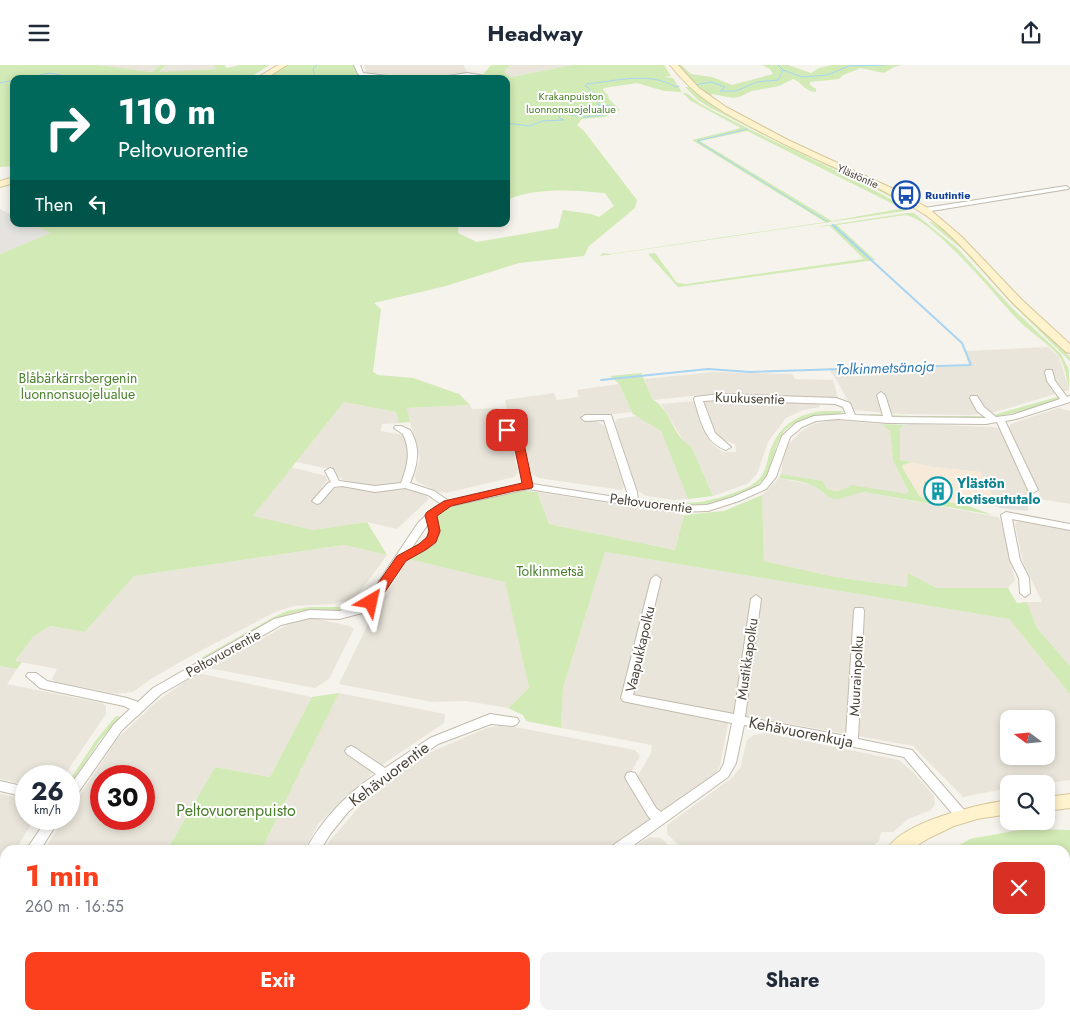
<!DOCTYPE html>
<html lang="en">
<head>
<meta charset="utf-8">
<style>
  body { margin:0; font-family:Jost,sans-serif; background:#f2f2f3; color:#1f2937; height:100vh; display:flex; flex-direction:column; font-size:19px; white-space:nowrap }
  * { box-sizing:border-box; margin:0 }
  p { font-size:16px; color:#747a83 }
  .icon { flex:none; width:28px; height:28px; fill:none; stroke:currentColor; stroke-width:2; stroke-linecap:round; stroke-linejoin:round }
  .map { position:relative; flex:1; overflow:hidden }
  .details { position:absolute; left:0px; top:780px; width:1070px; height:175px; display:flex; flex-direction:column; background:#fff; border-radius:15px 15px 0 0; box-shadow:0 2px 8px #0003 }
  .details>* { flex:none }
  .banner { position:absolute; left:10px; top:10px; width:500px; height:152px; border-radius:10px; box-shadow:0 2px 8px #0003; background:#00695c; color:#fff; overflow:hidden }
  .needle { width:32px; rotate:286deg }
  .fabs { position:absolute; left:1000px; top:645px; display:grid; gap:10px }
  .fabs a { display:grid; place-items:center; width:55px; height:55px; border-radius:10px; background:#fff; box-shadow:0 2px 8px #0003; font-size:25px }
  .speed { position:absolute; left:15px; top:700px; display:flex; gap:10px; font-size:25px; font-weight:700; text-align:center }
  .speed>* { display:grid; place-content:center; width:65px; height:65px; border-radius:50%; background:#fff; box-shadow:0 2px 8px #0003; line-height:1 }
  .speed small { font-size:12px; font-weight:400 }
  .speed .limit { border:8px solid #d22; background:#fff; color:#111 }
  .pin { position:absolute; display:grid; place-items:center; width:42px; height:42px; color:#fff; margin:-21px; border-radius:10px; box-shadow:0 2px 8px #0006 }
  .me { position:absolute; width:55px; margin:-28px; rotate:36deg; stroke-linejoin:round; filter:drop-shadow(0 0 4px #0008) }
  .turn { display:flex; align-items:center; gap:18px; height:105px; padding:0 25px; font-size:22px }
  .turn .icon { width:65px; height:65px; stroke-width:2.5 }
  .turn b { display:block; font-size:35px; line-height:42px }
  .then { display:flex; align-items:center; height:48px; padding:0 25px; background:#0003; gap:10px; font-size:19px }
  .round { display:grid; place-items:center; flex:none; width:52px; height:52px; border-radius:10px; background:#f2f2f3 }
  .headline { display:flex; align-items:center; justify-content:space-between; height:85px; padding:0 25px }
  h1 { font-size:30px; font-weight:700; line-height:38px; color:#fc3f1d }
  .primary-button { display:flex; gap:10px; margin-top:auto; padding:10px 25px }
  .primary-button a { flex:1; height:58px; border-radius:10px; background:#fc3f1d; color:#fff; font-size:20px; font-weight:700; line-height:58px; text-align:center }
  .primary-button a+a { background:#f2f2f3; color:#1f2937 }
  header { display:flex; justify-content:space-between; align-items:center; height:65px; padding:0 25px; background:#fff; font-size:22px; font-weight:700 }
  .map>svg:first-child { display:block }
  .residential { fill:#eae5da; fill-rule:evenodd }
  .commercial { fill:#f7ead8 }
  .industrial { fill:#e6e2dd }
  .green { fill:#d2eab5; fill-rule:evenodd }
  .parking { fill:#e5e3e0 }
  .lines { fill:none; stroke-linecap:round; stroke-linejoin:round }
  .stream-far1 { stroke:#a9d4f2; stroke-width:1 }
  .stream { stroke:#a9d4f2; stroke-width:2 }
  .building { fill:#d8cfc1 }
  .street-casing { stroke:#c2bbae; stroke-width:2 }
  .secondary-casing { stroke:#d6c79b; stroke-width:2 }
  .street { fill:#fff; fill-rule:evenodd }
  .secondary { fill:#fff3cd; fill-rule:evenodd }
  .route { fill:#fc3f1d; stroke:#a42913 }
  .labels { text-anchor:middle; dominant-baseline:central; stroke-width:4; stroke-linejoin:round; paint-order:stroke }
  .far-park-label { font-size:11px; fill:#4a7f2a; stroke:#fff }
  .far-street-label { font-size:11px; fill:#4b4439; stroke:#fff }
  .far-transit-label { font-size:11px; font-weight:bold; fill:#164399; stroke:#fff; text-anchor:start }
  .park-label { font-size:14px; fill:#4a7f2a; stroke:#fff }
  .street-label { font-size:14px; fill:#4b4439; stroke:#fff }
  .culture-label { font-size:14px; font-weight:bold; fill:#0d838f; stroke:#fff; text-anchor:start }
  .water-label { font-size:15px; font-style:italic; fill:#2e7ab2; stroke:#fff }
  .near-street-label { font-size:16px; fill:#4b4439; stroke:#fff }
  .near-park-label { font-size:16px; fill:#4a7f2a; stroke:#fff }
</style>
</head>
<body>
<header><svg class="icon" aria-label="menu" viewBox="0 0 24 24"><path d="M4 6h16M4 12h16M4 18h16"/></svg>Headway<svg class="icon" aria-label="share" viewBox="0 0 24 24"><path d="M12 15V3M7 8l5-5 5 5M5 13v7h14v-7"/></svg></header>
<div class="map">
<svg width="1070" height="955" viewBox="0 0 1070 955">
  <rect width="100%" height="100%" fill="#f6f3ec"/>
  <!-- residential -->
  <path class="residential" d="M97,0H160L152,7L95,1Z
    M166,0H214L217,4L159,8Z
    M364,0H463L467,6L464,10L418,13L366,8Z
    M510,0H573L511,12L504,7Z
    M1048,282L1059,291L1069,325L992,348L970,350L901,349L853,345L836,314L828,303L969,301L965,286Z
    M713,307L792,309L795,314L833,315L838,333L712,329L653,335L644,314Z
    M619,319L632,347L583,352L584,356H596L605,361L624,422L621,425L539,413L535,411L531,407L519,357H510L505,335L554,328L557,335L579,332L577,325Z
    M717,334L819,338L820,342L803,345L786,353L768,377L757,409L747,419L713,431L691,381L684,377L661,339L694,336L713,380L723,387H736L735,379L718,373L703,339L705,335Z
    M344,337L396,347L399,358L382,359L381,366L403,370L407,377L409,395L401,417L388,421H373L343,415L334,407V405L296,397Z
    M470,340L472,344L498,343L502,358L493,359L496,374L511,375L518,407L514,412L446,428L438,427L416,416L415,411L420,393L406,343Z
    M1058,343L1070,346V439L1040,434L1039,426L1009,362L1011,359Z
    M637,351L661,366L688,434L674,435L646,431L637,425L615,358L617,354L622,353Z
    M832,355L882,359L887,362L890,366L893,396L908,427L907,429L831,425L826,423L823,416L781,409L784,390L789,379L800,367L814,359Z
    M913,359L991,362L999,363L1030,431L1020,429L1019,435L992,430L980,407L932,402L900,395V364L904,360Z
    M291,402L326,411L327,415L312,437L320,439L331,424L344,422L375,427L404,424L416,426L428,432V435L397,464L367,457L313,465L252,452Z
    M779,413L813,420L825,430L845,432L853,428L864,427L998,452L1001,456L1015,515L1008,523H937L908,508L907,522L835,512L764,496L762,430Z
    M537,427L684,450L675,485L549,459Z
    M1022,456L1070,465V601L1037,563L1027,537H1042L1023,497L1015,460L1016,457Z
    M344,480L387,490L360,527L353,534L333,539L294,541L275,547L189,592L151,614L133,627L117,629L56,617L52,614L57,604L15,596L34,571L50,561L85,567L134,511Z
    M605,487L1009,554L1070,629V715L1040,719H1009V723L963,732L913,681L730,648L720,701L716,708L664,746L655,744L636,714L651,688L652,680L561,663L563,623ZM1009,654H1046V691H1009Z
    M408,494L505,516L529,623L508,643L466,636L432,637L339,619L367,561Z
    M318,554L350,561L354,564L329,614L315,623L208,603L289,559L302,555Z
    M0,601L17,604L7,619L102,638L106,641V649L64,711H26V720L0,714Z
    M197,608L312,632L270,712L215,702L167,785H44L64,754H69V747L117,674L156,637ZM101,711H144V754H101Z
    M339,628L445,649L444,658L385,698L366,714L318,759L305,785H261Z
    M500,661L515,662L635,685L640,691L627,715L652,755L608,785H322L370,729L394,710L426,689L487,663Z
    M766,668L899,695L913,707L934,731L935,739L931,745L908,754L893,767H881L879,776L868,785H684L667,769V760L733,712L740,703L747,675L754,670Z
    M0,729L26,734V754H35L15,785H5V799L0,807Z
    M649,772L661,773L673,785H630Z
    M1070,859V954L927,955L921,950H1065V860Z
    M5,910V950H236L234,955H0V916Z
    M362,950H641L633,955H360Z
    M727,950H901L906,955H720Z"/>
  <!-- commercial -->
  <path class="commercial" d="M912,397L932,402L980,407L999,442L965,440L920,432L902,402L903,400Z"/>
  <!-- industrial -->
  <path class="industrial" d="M0,144L14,151V159H31L52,168L0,189Z"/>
  <!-- green -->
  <path class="green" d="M0,0H97L152,7L160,0H166L159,7L216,4L214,0H224L227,3L240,0H270L247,14H14V101L0,102Z
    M286,0H354L357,9L373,11L370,14H263Z
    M491,0H510L504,7L511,12L573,0H664L671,11L664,12L673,13L682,27L688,29L699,38C768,76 841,105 908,144L905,146L600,191L603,188L611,189L825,157L692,75L741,63L691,36L682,27L664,26L637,18L604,23L603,25L608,30L609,34L620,45L605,52L582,54L577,60L584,66L637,135L635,143L589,181L584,191L519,198L446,221L374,238L381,244L373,307L378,310L413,313L459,329L470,340L407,343L410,357L399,358L396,347L344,337L253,451L313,465L367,457L387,490L344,480L134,511L85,567L50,561L34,571L15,596L22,597L17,604L0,601V189L51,168L31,159H463L458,161V168L477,177L558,163L563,145L591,149L599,152L614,141L605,128C573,125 537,122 506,135V14H483L481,12ZM747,66L897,141L899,144L832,156L700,76Z
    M677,0H681L691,9L712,12L732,20L773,9L770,4L762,0H788L811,8L819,3L832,0H902L894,2L884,8L861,3L843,10L839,14L810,17V20L816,24V27C805,27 802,17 793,14L779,21L752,26L739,32L733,33L712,29L711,32L699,24Z
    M685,22H690C750,74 837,98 905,138L907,141L865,118L795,86L709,42L698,35Z
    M908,148H914L957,183L1012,243L1061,289L1069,305V325C1067,315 1065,302 1060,292C1054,283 1029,266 1019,256C998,234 933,153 905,150L837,160L875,195L678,222L648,189L655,188L677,218L686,219L864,194L830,161L816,162Z
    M929,157H932L948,167L1060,280L1070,292V296L1011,238L963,185Z
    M641,308L653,335C672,345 672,372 691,381L713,431L688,434L661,366L633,349L619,319L610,311Z
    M1064,330L1051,337L1020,347L988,353L871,351L869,349L911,351H990Z
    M822,346H844C829,356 808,348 789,362C774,374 775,394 767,410C759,426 716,440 698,441C682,442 665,439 648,437L649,434C686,440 700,440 736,427C744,424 753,421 759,414C765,408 767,398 769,389C778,362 794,350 822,346Z
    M882,359L904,360L900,364V395L912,397L903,400L902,402L920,432L965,440L993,450L864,427C854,428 842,435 834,434C826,432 821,425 814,421C804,416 791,415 779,413L781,409L823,416L826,423C836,428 842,426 851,420L907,429L908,426L893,396L890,366Z
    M524,426L537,427L549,459L675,485L684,450L724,446L762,430L764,496L835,512L907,522L908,508L937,523H1008L1017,538L1027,537L1037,563L1070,601V629L1009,554L605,487L563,623L561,663L526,656L523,650L508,643L529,623L505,517L408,494L427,482C430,473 431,457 438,449C451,436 505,429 524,426Z
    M310,542H345L347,545C329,548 311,543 293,548C265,555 226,581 200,595L199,594L274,552L287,546Z
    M339,628L261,785H167L215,702L270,712L312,632Z
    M116,651L121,652L100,675L72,717L69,716L96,675Z
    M1025,764L1070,765V843L1065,844V785H951L970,774Z
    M254,950H362L360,955H253Z"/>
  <!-- parking -->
  <path class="parking" d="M11,152L14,154V159H24L46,169L20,180L11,175L30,166L10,174L3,171L5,170L3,168L20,161L4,167L0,165V160L10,156L0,159V157Z
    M999,432L1028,437V446L999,443Z"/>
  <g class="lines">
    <!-- stream-far1 -->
    <path class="stream-far1" d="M778,0L783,5
      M22,14L50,8L79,14
      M315,14L313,4L317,0
      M0,18L14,15
      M695,20L711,17L725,22L720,26H736L757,17L778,15L783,5L802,12L827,10L849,1L885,0
      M506,58L530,61L542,56L564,55L559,53L561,48L584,52L603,50L601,46L612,43L611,41L598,40V35L593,31L598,29L590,27V24L585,21L587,19C617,16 649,6 676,22L679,21
      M747,64L697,76L828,157"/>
    <!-- stream -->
    <path class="stream" d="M601,315L708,304L750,307L971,300L962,278L833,160"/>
  </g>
  <!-- building -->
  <path class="building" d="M924,417L941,418L948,434H933Z"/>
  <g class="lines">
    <!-- street casing -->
    <g class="street-casing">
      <path id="street" d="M354,0H360L363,8L412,14H391L361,11L358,9Z
        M467,8L485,11L482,13L467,12L429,14Z
        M1066,121L1069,123L1068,124L925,147L922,145L925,143Z
        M1046,305H1052L1055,316L1067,332L1070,331V337L1016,354L1005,356L1038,425L1033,428L1028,425L997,357L986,359L888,358L838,354L816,356L802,362L790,372L776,412L766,424L739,436L708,446L674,447L528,424L451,441L441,446L436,451L440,466L435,478L425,485L405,495L375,540L366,547L339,554L310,553L281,560L161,629L122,665L73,735L69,736V722L114,659L130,644L124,641L44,624L40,623L26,611L28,608H36L47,616L127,633L138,637L153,623L274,554L310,545L339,546L358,541L367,534L418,458L435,442L441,439L428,430L405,423L375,427L342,421L334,422L320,438L317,439L312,436L328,418L331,417L325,406L330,403L333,404L339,416L375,421L401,418C408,400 411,386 403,369L394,363L395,361H401L410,365C421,383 418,399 410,418L434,426L449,436L523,419L514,374L503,365L507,362L522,373L532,419L628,434L627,427L604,355L585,356L581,353L585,350H611L637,427L638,435L674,441L707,440L733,432L760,420L767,411L782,371L796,358L814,351L846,349L843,342L835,339L720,335L703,336L715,368L731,382L726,385C704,378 700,353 694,334L695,332L720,329L836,333L850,338L855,350L883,351L877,330L881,327L885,330L892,352L986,353L977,346L970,333L971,331H977L984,342L996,352L1012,350L1060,334L1047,316L1045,307ZM428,459C432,473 423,478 411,484Z
        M1006,447L1070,459V465L1012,454L1020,495L1029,513L1030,528L1025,532L1020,528L1019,513L1010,495L1001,450Z
        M656,510L661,514L633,630L734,649L751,534L756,530L761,534L745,652L846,671L854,546L855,543H863L864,546L858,674L912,685L965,746L967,750L965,754L961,755L957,754L904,692L744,660L736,698L728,712L627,785H610L612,781L651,754L648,751L627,716L625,712L627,708L631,707L635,708L656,743L661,747L720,706L724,698L732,658L627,637L623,636L621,633L651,514Z
        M490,649L517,653L519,656L517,659L513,661L491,659L438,679L371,726L348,747L331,768L320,785H306C322,754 348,728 376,709L347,689L345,686L347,683L351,681L355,683L385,703L430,673Z
        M0,716L26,722V732L0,726Z
        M47,754H60L40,785H26Z
        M5,822V840L0,842V824Z
        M1070,847V859L1065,860V848Z
        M240,950H254L252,955H238Z
        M905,950H923L925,955H907Z"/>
    </g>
    <!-- secondary casing -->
    <g class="secondary-casing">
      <path id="secondary" d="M278,0H287L265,14H255Z
        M670,0H678L699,23L726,42L788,75L900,127L928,143L962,172L1022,235L1070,279V288L1066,287C1049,271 1030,255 1013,238C985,209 954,167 919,146C868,114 810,94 757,65C722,47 695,32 670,0Z
        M14,112V118L0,122V116Z
        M1070,729V743L1046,746V732Z
        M1009,735V749L977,754L954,761L929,773L910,785H887C901,757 979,739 1009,735Z
        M665,950H690L688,955H663Z"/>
    </g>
    <!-- street -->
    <use href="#street" class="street"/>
    <!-- secondary -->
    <use href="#secondary" class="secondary"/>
  </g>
  <!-- route -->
  <path class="route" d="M507,362L523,374L533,421L532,423L514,426L451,441L437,451L440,466L436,477L427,484L406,496L376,540H367L365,537L367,534L397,491L419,479L427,472L429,466L425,450L427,447L444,436L522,418L513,375L502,365Z"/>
  <!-- icons -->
  <defs>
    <g id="bus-ring" transform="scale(1.4375)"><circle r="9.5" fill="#fff" stroke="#1a4fb4" stroke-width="1.5"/><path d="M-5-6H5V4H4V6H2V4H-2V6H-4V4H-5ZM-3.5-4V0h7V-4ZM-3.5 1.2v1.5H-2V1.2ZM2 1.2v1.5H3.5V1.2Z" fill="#1a4fb4"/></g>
    <g id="building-ring" transform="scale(1.4375)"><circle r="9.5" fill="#fff" stroke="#0f9aa8" stroke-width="1.5"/><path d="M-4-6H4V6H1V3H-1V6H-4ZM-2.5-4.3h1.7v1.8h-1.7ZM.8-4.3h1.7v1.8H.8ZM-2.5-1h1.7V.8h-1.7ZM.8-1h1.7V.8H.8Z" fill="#0f9aa8"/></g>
  </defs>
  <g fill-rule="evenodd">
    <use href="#bus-ring" x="906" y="130"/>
    <use href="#building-ring" x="938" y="426"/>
  </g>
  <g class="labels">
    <!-- far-park labels -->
    <g class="far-park-label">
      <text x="571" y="31">Krakanpuiston<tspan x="571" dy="13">luonnonsuojelualue</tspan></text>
    </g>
    <!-- far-street labels -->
    <g class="far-street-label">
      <text transform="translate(858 111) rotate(24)">Ylästöntie</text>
    </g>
    <!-- far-transit labels -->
    <g class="far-transit-label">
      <text x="925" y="130">Ruutintie</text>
    </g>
    <!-- park labels -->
    <g class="park-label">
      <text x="78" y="313">Blåbärkärrsbergenin<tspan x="78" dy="16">luonnonsuojelualue</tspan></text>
      <text x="550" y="506">Tolkinmetsä</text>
    </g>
    <!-- street labels -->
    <g class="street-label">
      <text transform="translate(750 333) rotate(2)">Kuukusentie</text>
      <text transform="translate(651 438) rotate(7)">Peltovuorentie</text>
      <text transform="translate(640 584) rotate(-77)">Vaapukkapolku</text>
      <text transform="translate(223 588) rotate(-29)">Peltovuorentie</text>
      <text transform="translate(747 594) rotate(-82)">Mustikkapolku</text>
      <text transform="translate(856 611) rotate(-87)">Muurainpolku</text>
    </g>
    <!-- culture labels -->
    <g class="culture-label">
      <text x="957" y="418">Ylästön<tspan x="957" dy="16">kotiseututalo</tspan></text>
    </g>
    <!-- water labels -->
    <g class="water-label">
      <text transform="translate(885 303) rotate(-2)">Tolkinmetsänoja</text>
    </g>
    <!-- near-street labels -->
    <g class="near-street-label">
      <text transform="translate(801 667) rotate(11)">Kehävuorenkuja</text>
      <text transform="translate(389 709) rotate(-37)">Kehävuorentie</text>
    </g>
    <!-- near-park labels -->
    <g class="near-park-label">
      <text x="236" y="745">Peltovuorenpuisto</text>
    </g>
  </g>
</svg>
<div class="fabs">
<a><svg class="needle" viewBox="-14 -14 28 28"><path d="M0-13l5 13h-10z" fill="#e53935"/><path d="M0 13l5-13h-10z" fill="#747a83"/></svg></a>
<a><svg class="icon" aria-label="search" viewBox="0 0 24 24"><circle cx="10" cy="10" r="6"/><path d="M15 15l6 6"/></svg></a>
</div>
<div class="speed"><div>26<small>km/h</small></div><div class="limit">30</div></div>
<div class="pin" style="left:507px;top:365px;background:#d93025"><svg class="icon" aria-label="arrive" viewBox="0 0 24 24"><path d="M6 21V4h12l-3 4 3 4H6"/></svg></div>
<svg class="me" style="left:371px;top:537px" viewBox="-20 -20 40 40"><path d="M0-17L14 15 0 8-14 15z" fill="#fc3f1d" stroke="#fff" stroke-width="4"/></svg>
<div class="banner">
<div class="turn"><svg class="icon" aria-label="right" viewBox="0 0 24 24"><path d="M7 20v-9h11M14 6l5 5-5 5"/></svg><div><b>110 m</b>Peltovuorentie</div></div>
<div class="then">Then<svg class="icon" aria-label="left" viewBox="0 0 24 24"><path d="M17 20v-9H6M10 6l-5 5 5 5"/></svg></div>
</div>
<section class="details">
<div class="headline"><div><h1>1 min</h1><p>260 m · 16:55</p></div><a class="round" style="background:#d93025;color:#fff"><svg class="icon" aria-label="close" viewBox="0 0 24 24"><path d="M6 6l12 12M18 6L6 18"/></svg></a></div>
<div class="primary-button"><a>Exit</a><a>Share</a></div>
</section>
</div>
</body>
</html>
